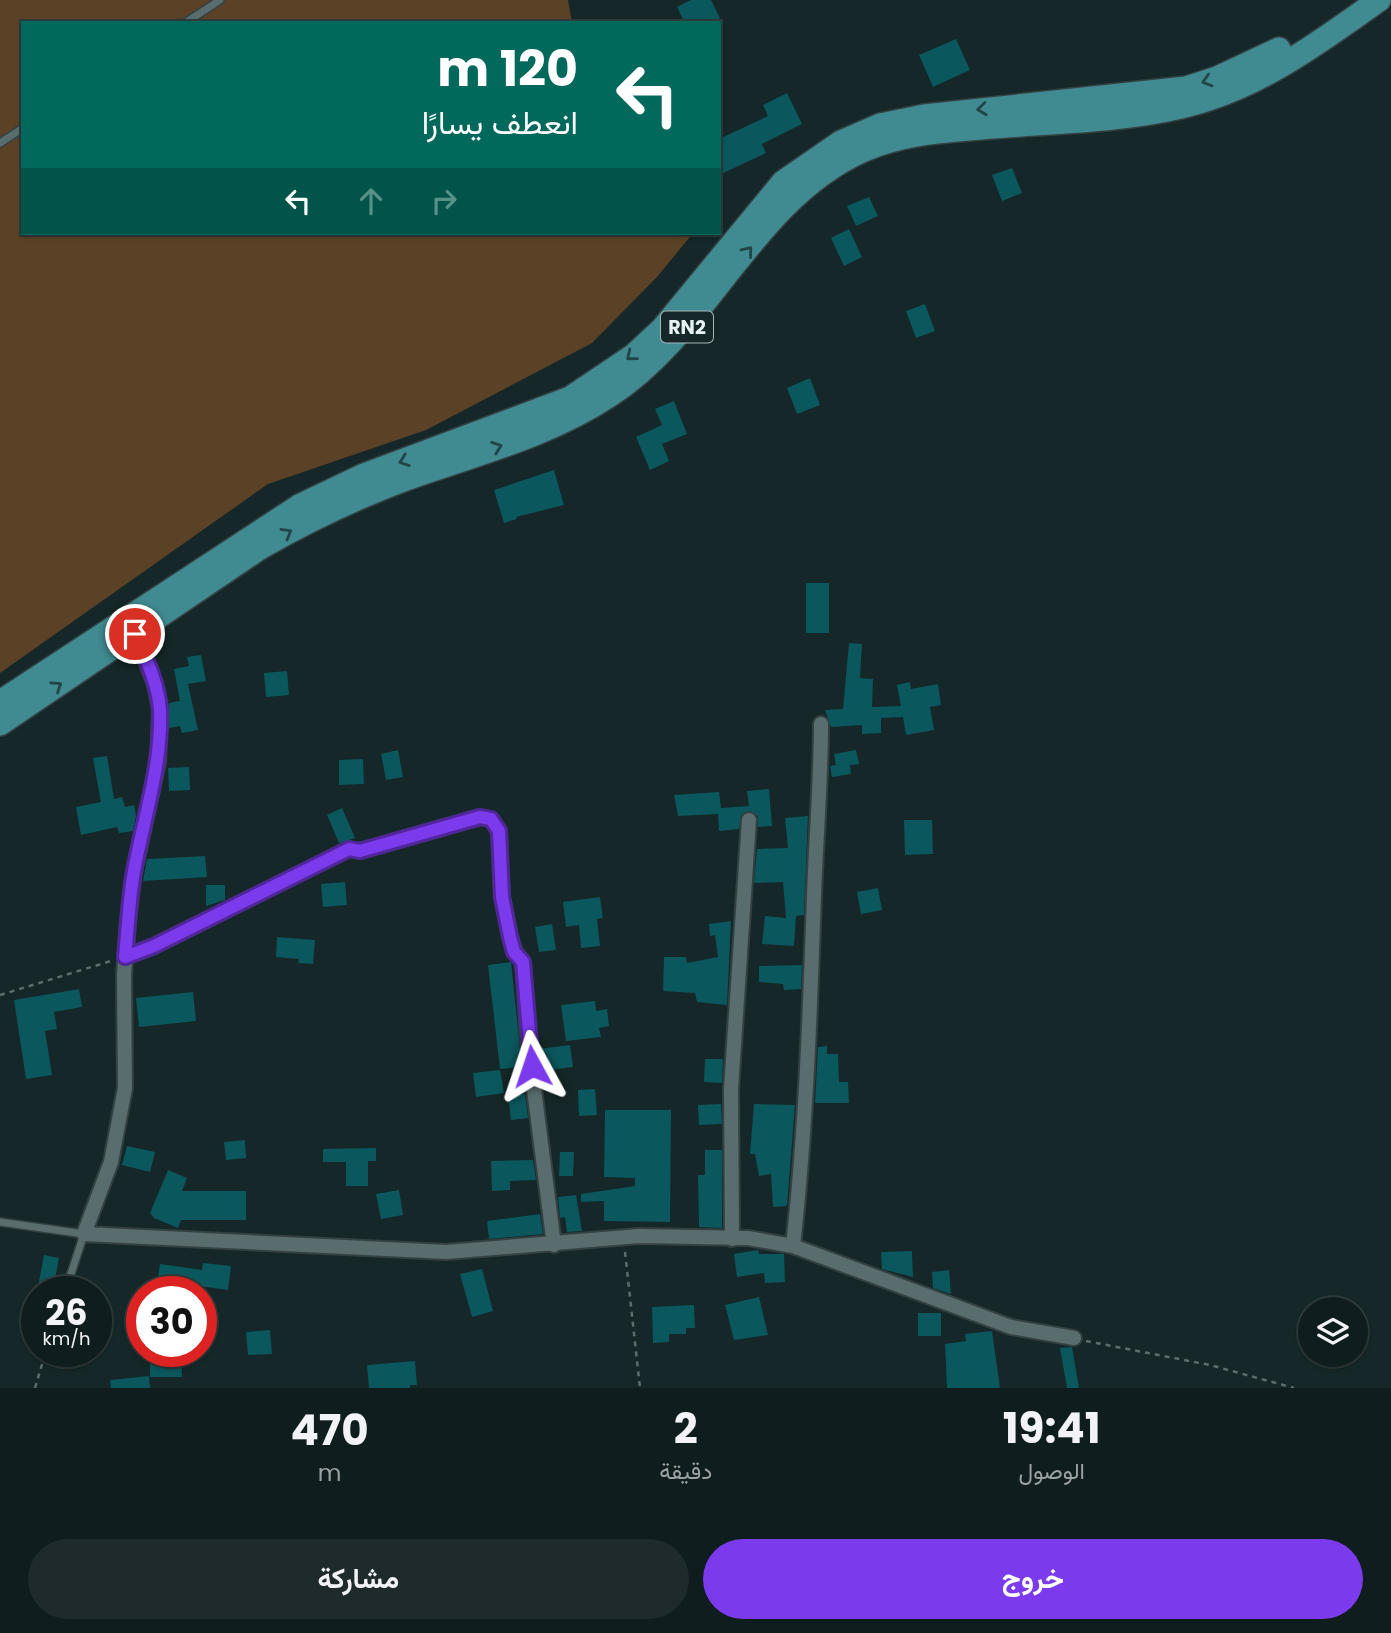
<!DOCTYPE html>
<html lang="ar">
<head>
<meta charset="utf-8">
<style>
  body { margin:0; font-family:Poppins,Vazirmatn,sans-serif; background:#1e2a2b; color:#f1f3f6; direction:rtl; height:100vh; display:flex; flex-direction:column; font-size:26px; white-space:nowrap }
  * { box-sizing:border-box; margin:0 }
  p { font-size:23px; color:#9ca2a4 }
  .icon { flex:none; width:38px; height:38px; fill:none; stroke:currentColor; stroke-width:2; stroke-linecap:round; stroke-linejoin:round }
  .map { position:relative; height:1388px; overflow:hidden; direction:ltr }
  .panel { display:flex; flex-direction:column; background:#101d1e; flex:1 }
  .panel>* { flex:none }
  .hud { position:absolute; left:21px; top:21px; width:700px; height:214px; border-radius:0px; box-shadow:0 2px 5px #0004,0 0 0 2px #303b3c; direction:rtl; background:#00695c; color:#fff; overflow:hidden }
  .fabs { position:absolute; left:1298px; top:1297px; display:grid; gap:14px }
  .fabs a { display:grid; place-items:center; width:70px; height:70px; border-radius:50%; background:#101d1e; box-shadow:0 2px 5px #0004,0 0 0 2px #303b3c; font-size:35px }
  .speed { position:absolute; left:21px; top:1276px; display:flex; gap:14px; font-size:35px; font-weight:700; text-align:center }
  .speed>* { display:grid; place-content:center; width:91px; height:91px; border-radius:50%; background:#101d1e; box-shadow:0 2px 5px #0004,0 0 0 2px #303b3c; line-height:1 }
  .speed small { font-size:18px; font-weight:400 }
  .speed .limit { border:10px solid #d22; background:#fff; color:#111 }
  .pin { position:absolute; display:grid; place-items:center; width:60px; height:60px; color:#fff; margin:-30px; border:4px solid #fff; border-radius:50%; box-shadow:0 2px 7px #0007 }
  .me { position:absolute; width:77px; margin:-38px; rotate:355deg; stroke-linejoin:round; filter:drop-shadow(0 0 5px #0008) }
  .turn { display:flex; align-items:center; gap:24px; height:147px; padding:0 28px; font-size:32px }
  .turn .icon { width:91px; height:91px; stroke-width:2.5 }
  .turn b { display:block; font-size:49px; line-height:60px }
  .lanes { display:flex; align-items:center; height:66px; padding:0 28px; background:#0003; justify-content:center; gap:35px; direction:ltr }
  .lanes .off { opacity:.35 }
  .eta { display:flex; justify-content:space-evenly; align-items:center; height:119px; text-align:center }
  .eta b { font-size:42px; font-weight:700; line-height:49px }
  .cta { display:flex; gap:14px; margin-top:auto; padding:14px 28px }
  .cta a { flex:1; height:80px; border-radius:42px; background:#7c3aed; color:#fff; font-size:28px; font-weight:700; line-height:80px; text-align:center }
  .cta a+a { background:#1e2a2b; color:#f1f3f6 }
  .map>svg:first-child { display:block }
  .green { fill:#5b4226 }
  .building { fill:#0a575d }
  .lines { fill:none; stroke-linecap:round; stroke-linejoin:round }
  .service-casing { stroke:#344143; stroke-width:10 }
  .minor-casing { stroke:#344143; stroke-width:18 }
  .trunk-casing { stroke:#344143; stroke-width:26 }
  .path { stroke:#5d6c6d; stroke-width:2.5; stroke-dasharray:5 5; stroke-linecap:butt }
  .service { stroke:#596c6e; stroke-width:7 }
  .minor { stroke:#596c6e; stroke-width:14 }
  .trunk { stroke:#408a91; stroke-width:23 }
  .oneway { stroke:#224548 }
  .route-casing { stroke:#51269a; stroke-width:18 }
  .route { stroke:#7c3aed; stroke-width:12 }
  .labels { text-anchor:middle; dominant-baseline:central; stroke-width:7; stroke-linejoin:round; paint-order:stroke }
  .shield { fill:#152728; stroke:#a8b5b6; stroke-width:2 }
  .shield-label { font-size:19px; font-weight:bold; fill:#e7f2f3 }
</style>
</head>
<body>
<div class="map">
<svg width="1391" height="1388" viewBox="0 0 1391 1388">
  <rect width="100%" height="100%" fill="#152728"/>
  <!-- green -->
  <path class="green" d="M0,0H568L572,23H23V233H693L657,277L592,343L426,430L268,484L0,673Z"/>
  <!-- building -->
  <path class="building" d="M691,0H711L720,18L711,23H685L677,7Z
    M956,39L970,70L933,87L919,55Z
    M787,93L802,124L762,144L766,153L719,175V139L768,116L763,105Z
    M1012,168L1022,193L1002,201L992,175Z
    M869,197L878,216L856,226L847,206Z
    M849,229L862,257L844,266L831,238Z
    M925,304L935,331L916,338L906,311Z
    M810,378L820,405L797,414L787,388Z
    M674,401L687,434L662,444L669,461L650,470L636,437L662,425L655,409Z
    M554,470L564,505L516,517L517,519L504,523L494,490Z
    M806,583H829V633H806Z
    M849,643L862,644L860,678L873,679L872,707L901,706L897,685L910,682L911,689L938,684L941,705L930,707L934,730L906,735L903,717L881,718V733L862,734V725L831,727L825,710L843,709Z
    M201,655L206,681L188,684L198,730L182,733L180,726L169,728V703L180,701L174,669L189,666L187,657Z
    M287,671L289,695L266,697L264,673Z
    M398,750L403,777L386,780L381,754Z
    M856,750L859,764L850,765L851,774L832,777L830,766L836,765L834,754Z
    M107,756L114,799L122,797L125,807L134,805L136,816L133,831L119,833L117,827L81,835L76,807L101,802L93,758Z
    M363,759L364,784L339,785V760Z
    M189,767L190,790L169,791L168,768Z
    M769,789L772,826L758,827V816L750,811L741,815L739,829L719,831L718,814L678,816L674,795L719,792L721,808L749,806L747,791Z
    M342,808L355,838L339,843L327,815Z
    M808,816L804,915L796,916L794,946L762,944L765,916L786,918L783,882L754,883L757,849L788,848L785,818Z
    M904,820H932L933,854L905,855Z
    M205,856L207,877L143,881L147,859Z
    M345,882L347,905L323,907L321,884Z
    M206,885H225V900L206,906Z
    M878,888L882,910L861,914L857,892Z
    M600,897L603,918L597,919L600,946L581,948L579,925L566,927L563,902Z
    M731,921L727,1005L697,1002L695,993L663,991L664,957H686L687,963L718,957L715,935L710,936L709,924Z
    M552,924L556,950L539,952L535,927Z
    M277,937L315,940L313,964L298,963L299,959L276,957Z
    M511,962L522,1067L500,1069L488,965Z
    M802,965L801,989L784,990L783,984L759,982V966Z
    M79,989L82,1007L54,1012L57,1029L45,1031L52,1075L26,1079L14,1000Z
    M193,992L196,1021L139,1027L136,998Z
    M595,1001L596,1011L607,1009L609,1026L599,1028L601,1037L566,1041L561,1005Z
    M570,1045L573,1067L541,1071L539,1049Z
    M827,1046V1054H838L839,1082H848L849,1103H815L818,1047Z
    M705,1059H723L722,1083L704,1082Z
    M500,1070L504,1093L476,1097L473,1073Z
    M595,1089L597,1115L579,1116L578,1090Z
    M525,1094L528,1118L511,1120L508,1095Z
    M721,1104L722,1124L699,1125L698,1105Z
    M754,1104L795,1105L787,1206L773,1207L771,1174L759,1176L755,1154H750Z
    M605,1110H671L670,1222L604,1221V1201L581,1202V1194L635,1186V1178L604,1177Z
    M245,1140L246,1158L226,1160L224,1142Z
    M127,1146L155,1152L150,1172L122,1165Z
    M376,1148V1161H368V1186H346V1162H323V1149Z
    M705,1150H722V1228L699,1227L698,1175H705Z
    M560,1152H574L573,1176H559Z
    M533,1160L536,1180L510,1181V1190L492,1191L491,1161Z
    M168,1170L187,1178L182,1191H246V1220H181L178,1228L154,1218L150,1213Z
    M399,1190L403,1215L381,1219L376,1194Z
    M576,1195L582,1231L567,1232L565,1217L560,1218L558,1197Z
    M540,1214L543,1234L489,1239L487,1221Z
    M758,1250L759,1254H784L785,1282L765,1283L764,1273L737,1277L734,1254Z
    M912,1251L913,1277L882,1269L881,1252Z
    M44,1255L59,1258L53,1290L38,1287Z
    M203,1263L231,1266L228,1290L192,1285L191,1292H156L160,1264L202,1270Z
    M482,1269L493,1311L472,1317L460,1274Z
    M949,1270L951,1294L933,1288L932,1272Z
    M759,1297L768,1335L734,1340L725,1305Z
    M694,1305L695,1328H686V1334H669V1342L653,1343L652,1307Z
    M918,1313H941V1336H918Z
    M270,1330L272,1354L248,1355L246,1332Z
    M992,1331L1000,1388H947L945,1344L966,1341L965,1334Z
    M1072,1347L1079,1388H1067L1060,1348Z
    M150,1351H181L182,1377H150Z
    M415,1361L417,1385H410V1388H369L367,1365Z
    M149,1376L150,1388H111L110,1380Z"/>
  <g class="lines">
    <!-- service casing -->
    <g class="service-casing">
      <path id="service" d="M185,23L220,0
        M0,143L23,128
        M0,1222L84,1234L65,1292"/>
    </g>
    <!-- minor casing -->
    <g class="minor-casing">
      <path id="minor" d="M135,633L155,684L160,709L158,762L134,872L128,921L124,975L125,1088L111,1162L84,1234L446,1252L639,1236L748,1238L793,1246L1011,1327L1074,1338
        M125,957L154,946L349,849L360,851L480,817L491,819L499,831L502,897L510,937L515,952L523,962L529,1050L554,1245
        M732,1239L731,1089L749,820
        M793,1246C806,1129 810,1012 814,895C816,838 821,781 821,724"/>
    </g>
    <!-- trunk casing -->
    <g class="trunk-casing">
      <path id="trunk" d="M0,702L299,506L364,475L570,398L634,355L662,329L783,182L841,142L880,125L924,116L1186,88L1217,78L1279,49
        M0,724L260,548C307,521 355,498 406,479C473,455 549,436 609,396C709,331 752,201 862,151C901,134 941,131 982,128C1048,122 1117,122 1181,107C1256,90 1317,44 1379,0"/>
    </g>
    <!-- path -->
    <path class="path" d="M0,995L111,961
      M625,1252L640,1388
      M1086,1341L1210,1365L1294,1388
      M35,1388L46,1351"/>
    <!-- service -->
    <use href="#service" class="service"/>
    <!-- minor -->
    <use href="#minor" class="minor"/>
    <!-- trunk -->
    <use href="#trunk" class="trunk"/>
  </g>
  <!-- one-way arrows -->
  <defs><path id="oneway-chevron" d="M-2-3.5L2.5 0L-2 3.5" fill="none" stroke-width="1.6" stroke-linecap="round" stroke-linejoin="round" transform="scale(1.75)"/></defs>
  <g class="oneway">
    <use href="#oneway-chevron" transform="translate(1207 81) rotate(163)"/>
    <use href="#oneway-chevron" transform="translate(982 109) rotate(174)"/>
    <use href="#oneway-chevron" transform="translate(748 251) rotate(-51)"/>
    <use href="#oneway-chevron" transform="translate(631 356) rotate(141)"/>
    <use href="#oneway-chevron" transform="translate(497 447) rotate(-20)"/>
    <use href="#oneway-chevron" transform="translate(404 461) rotate(160)"/>
    <use href="#oneway-chevron" transform="translate(287 533) rotate(-30)"/>
    <use href="#oneway-chevron" transform="translate(57 686) rotate(-34)"/>
  </g>
  <g class="lines">
    <!-- route casing -->
    <g class="route-casing">
      <path id="route" d="M135,634C146,659 158,683 160,710C162,765 144,817 134,871C129,899 128,928 125,957L154,946L349,849L360,851L480,817L491,819L499,831L502,897L510,937L514,952L523,962L532,1066"/>
    </g>
    <!-- route -->
    <use href="#route" class="route"/>
  </g>
  <g class="labels">
    <!-- shield labels -->
    <rect class="shield" x="661" y="311.5" width="52" height="31" rx="5"/>
    <g class="shield-label">
      <text x="687" y="327">RN2</text>
    </g>
  </g>
</svg>
<div class="fabs">
<a><svg class="icon" aria-label="layers" viewBox="0 0 24 24"><path d="M12 4l9 5-9 5-9-5zM3 14l9 5 9-5"/></svg></a>
</div>
<div class="speed"><div>26<small>km/h</small></div><div class="limit">30</div></div>
<div class="pin" style="left:135px;top:634px;background:#d93025"><svg class="icon" aria-label="arrive" viewBox="0 0 24 24"><path d="M6 21V4h12l-3 4 3 4H6"/></svg></div>
<svg class="me" style="left:532px;top:1066px" viewBox="-20 -20 40 40"><path d="M0-17L14 15 0 8-14 15z" fill="#7c3aed" stroke="#fff" stroke-width="4"/></svg>
<div class="hud">
<div class="turn"><svg class="icon" aria-label="left" viewBox="0 0 24 24"><path d="M17 20v-9H6M10 6l-5 5 5 5"/></svg><div><b>120 m</b>انعطف يسارًا</div></div>
<div class="lanes"><svg class="icon" aria-label="left" viewBox="0 0 24 24"><path d="M17 20v-9H6M10 6l-5 5 5 5"/></svg><svg class="icon off" aria-label="ahead" viewBox="0 0 24 24"><path d="M12 20V5M6 11l6-6 6 6"/></svg><svg class="icon off" aria-label="right" viewBox="0 0 24 24"><path d="M7 20v-9h11M14 6l5 5-5 5"/></svg></div>
</div>
</div>
<section class="panel">
<div class="eta">
<div><b>19:41</b><p>الوصول</p></div>
<div><b>2</b><p>دقيقة</p></div>
<div><b>470</b><p>m</p></div>
</div>
<div class="cta"><a>خروج</a><a>مشاركة</a></div>
</section>
</body>
</html>
